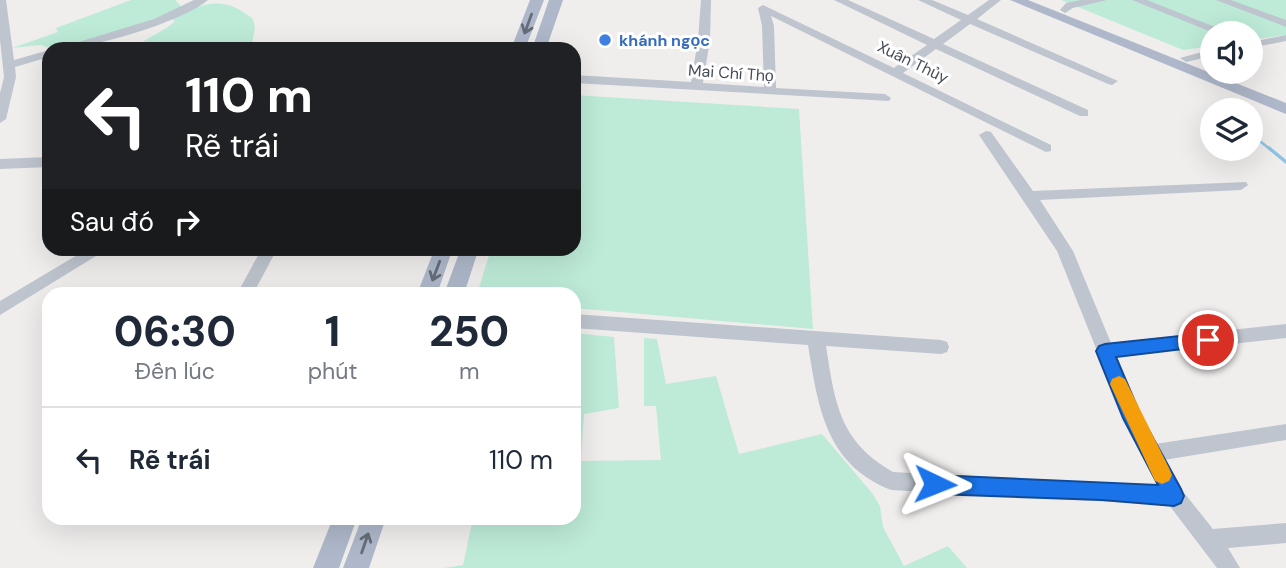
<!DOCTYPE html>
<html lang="vi">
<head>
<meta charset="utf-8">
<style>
  body { margin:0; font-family:"DM Sans",sans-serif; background:#f2f2f3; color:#1f2937; height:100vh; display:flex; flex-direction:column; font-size:26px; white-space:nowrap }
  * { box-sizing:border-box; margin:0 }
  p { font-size:23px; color:#747a83 }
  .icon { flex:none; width:38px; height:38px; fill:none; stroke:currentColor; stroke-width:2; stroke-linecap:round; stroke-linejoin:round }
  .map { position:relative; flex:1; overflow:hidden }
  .side { position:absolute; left:42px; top:287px; width:539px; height:238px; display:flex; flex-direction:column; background:#fff; border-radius:21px; box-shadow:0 7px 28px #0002 }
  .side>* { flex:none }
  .guide { position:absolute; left:42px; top:42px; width:539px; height:214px; border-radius:21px; box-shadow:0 7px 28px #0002; background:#202124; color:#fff; overflow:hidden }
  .tools { position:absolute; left:1200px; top:21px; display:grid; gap:14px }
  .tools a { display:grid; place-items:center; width:63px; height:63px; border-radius:50%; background:#fff; box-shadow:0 7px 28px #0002; font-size:35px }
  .pin { position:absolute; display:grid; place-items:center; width:60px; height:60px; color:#fff; margin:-30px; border:4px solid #fff; border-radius:50%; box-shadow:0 2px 7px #0007 }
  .me { position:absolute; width:77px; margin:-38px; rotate:92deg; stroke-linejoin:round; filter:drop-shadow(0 0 5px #0008) }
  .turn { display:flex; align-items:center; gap:24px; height:147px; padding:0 28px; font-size:32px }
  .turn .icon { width:91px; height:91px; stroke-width:2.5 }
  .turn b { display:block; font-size:49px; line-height:60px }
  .then { display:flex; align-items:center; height:66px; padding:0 28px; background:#0003; gap:14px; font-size:26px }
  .eta { display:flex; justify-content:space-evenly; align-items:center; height:119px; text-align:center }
  .eta b { font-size:42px; font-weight:800; line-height:49px }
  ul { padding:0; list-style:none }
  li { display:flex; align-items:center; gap:21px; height:105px; padding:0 28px; border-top:2px solid #e0e1e3 }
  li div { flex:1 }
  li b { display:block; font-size:26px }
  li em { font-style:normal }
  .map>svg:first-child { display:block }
  .green { fill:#bdebd7 }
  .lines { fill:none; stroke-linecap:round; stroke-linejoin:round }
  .stream-far1 { stroke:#8dc4e5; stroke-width:2.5 }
  .stream { stroke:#8dc4e5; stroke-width:3.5 }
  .minor { fill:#bec5ce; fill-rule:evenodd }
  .major { fill:#aeb8ca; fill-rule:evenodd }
  .oneway { stroke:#656d7b }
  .route { fill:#1a73e8; stroke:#114b97; stroke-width:2 }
  .slow { fill:#f59e0b }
  .shop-dot { fill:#3f7fe0; stroke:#fff; stroke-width:2.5 }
  .labels { text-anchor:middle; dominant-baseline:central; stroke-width:6; stroke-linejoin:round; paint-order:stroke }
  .far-shop-label { font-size:16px; font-weight:bold; fill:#366cbe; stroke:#fff; text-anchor:start }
  .far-street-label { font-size:16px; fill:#464d59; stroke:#fff }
</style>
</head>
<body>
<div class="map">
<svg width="1286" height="568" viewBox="0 0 1286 568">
  <rect width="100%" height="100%" fill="#f0eded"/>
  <!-- green -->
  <path class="green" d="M131,0H175L186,11C214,0 229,0 253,19L255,28L251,49H134C146,37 166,31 175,21L172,19L74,49H52L41,45L12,48L58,32L56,28Z
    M1061,0H1286V35L1251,40V33H1213V46L1183,50Z
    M574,95L799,109L813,329L574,308V294H477L491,249L574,248Z
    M574,333L614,337L619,408L584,414L581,461L661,460L656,406H644V338L657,339L666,384L716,376L739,454L822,434L872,493L880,506L883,527L904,566L948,546L967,568H444L463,565L473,518H574Z"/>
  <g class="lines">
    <!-- stream-far1 -->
    <path class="stream-far1" d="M1251,134L1271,150"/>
    <!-- stream -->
    <path class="stream" d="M1269,148L1286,162"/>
    <!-- minor -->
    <path class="minor" d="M0,0H6L14,60L49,50V57L15,67L16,77L6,119L0,123V93L4,77L0,40Z
      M194,0H208C182,22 91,49 56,49L154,19Z
      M701,0H711L710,40L703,83L764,87L762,26L758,8L763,5L894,68L927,45L834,0H848L934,39L961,20L918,0H932L968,15L989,0H1001L977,19L1118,81L1112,85L1108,84L970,24L943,44L1088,110V116H1080L936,49L903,73L1051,145V151L1046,152L771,16L774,26L776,88L885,94L891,98L889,101L574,83V75L691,82L698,40Z
      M1081,0H1107L1073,8L1065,13L1060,10L1066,3Z
      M1132,0H1147L1230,33H1214Z
      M1216,0H1231L1286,20V27Z
      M1286,35V41L1251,48V42Z
      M1213,49V56L1186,62L1180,58Z
      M986,131L991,132L1033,191L1246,182L1248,185L1241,190L1040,200L1073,251L1111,343L1286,324V338L1117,357L1155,444L1286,424V440L1164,460L1181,489L1213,529L1286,523V543L1228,548L1240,568H1217L1169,505L891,490C825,464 818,406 808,345L574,328V314L941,340L947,342L949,347L947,352L941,354L826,346C835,403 839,441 893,472L1158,486L1124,418L1057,251L979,135Z
      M49,157V167L0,169V159Z
      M89,248H109L0,315V301Z
      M262,248L277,249L253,294H237Z"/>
    <!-- major -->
    <path class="major" d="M530,0H544L525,49H511Z
      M549,0H563L546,49H532Z
      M1010,0H1028L1286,103V114Z
      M435,248H453L437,294H417Z
      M461,248H479L464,294H444Z
      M333,518H357L339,568H313Z
      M362,518H386L369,568H343Z"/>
  </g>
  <!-- one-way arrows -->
  <defs><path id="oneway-shaft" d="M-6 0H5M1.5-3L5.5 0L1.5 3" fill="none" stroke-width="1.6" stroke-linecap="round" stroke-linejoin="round" transform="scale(1.75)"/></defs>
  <g class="oneway">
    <use href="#oneway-shaft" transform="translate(528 24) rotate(110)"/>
    <use href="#oneway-shaft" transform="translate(436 271) rotate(111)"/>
    <use href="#oneway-shaft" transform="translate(365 543) rotate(-71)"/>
  </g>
  <!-- route -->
  <path class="route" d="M1208,333L1214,335L1217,340L1214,344L1208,346L1116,357L1140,414L1181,489L1184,496L1181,503L1174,506L1102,500L935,494L928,491L925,484L928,478L935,475L1158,485L1123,418L1096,351L1099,346L1105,344Z"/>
  <!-- slow -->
  <path class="slow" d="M1119,376L1125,379L1169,468L1172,475L1169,481L1162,484L1155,481L1110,384L1112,379Z"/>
  <!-- markers -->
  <circle class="shop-dot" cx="605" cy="40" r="7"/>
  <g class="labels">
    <!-- far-shop labels -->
    <g class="far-shop-label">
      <text x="619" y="40">khánh ngọc</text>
    </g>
    <!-- far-street labels -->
    <g class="far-street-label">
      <text transform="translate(913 62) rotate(26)">Xuân Thủy</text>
      <text transform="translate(731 73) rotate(4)">Mai Chí Thọ</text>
    </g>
  </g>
</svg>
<div class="tools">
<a><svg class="icon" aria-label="sound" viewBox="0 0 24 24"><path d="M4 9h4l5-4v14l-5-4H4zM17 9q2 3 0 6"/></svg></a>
<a><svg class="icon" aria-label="layers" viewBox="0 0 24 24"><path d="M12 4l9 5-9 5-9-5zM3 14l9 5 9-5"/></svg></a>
</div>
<div class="pin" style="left:1208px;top:340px;background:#d93025"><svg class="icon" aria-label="arrive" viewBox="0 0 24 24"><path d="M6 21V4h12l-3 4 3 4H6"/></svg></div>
<svg class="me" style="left:935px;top:484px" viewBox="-20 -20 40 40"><path d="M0-17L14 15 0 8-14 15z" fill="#1a73e8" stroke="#fff" stroke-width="4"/></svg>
<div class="guide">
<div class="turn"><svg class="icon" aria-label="left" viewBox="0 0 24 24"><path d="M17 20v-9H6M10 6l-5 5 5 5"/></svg><div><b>110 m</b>Rẽ trái</div></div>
<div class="then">Sau đó<svg class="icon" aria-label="right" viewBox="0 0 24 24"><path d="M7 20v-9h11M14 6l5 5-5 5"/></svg></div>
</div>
<section class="side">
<div class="eta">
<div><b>06:30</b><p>Đến lúc</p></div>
<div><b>1</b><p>phút</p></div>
<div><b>250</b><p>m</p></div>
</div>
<ul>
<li><svg class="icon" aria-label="left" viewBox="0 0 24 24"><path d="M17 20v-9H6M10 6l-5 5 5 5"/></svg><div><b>Rẽ trái</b></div><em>110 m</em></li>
</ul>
</section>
</div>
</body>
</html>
